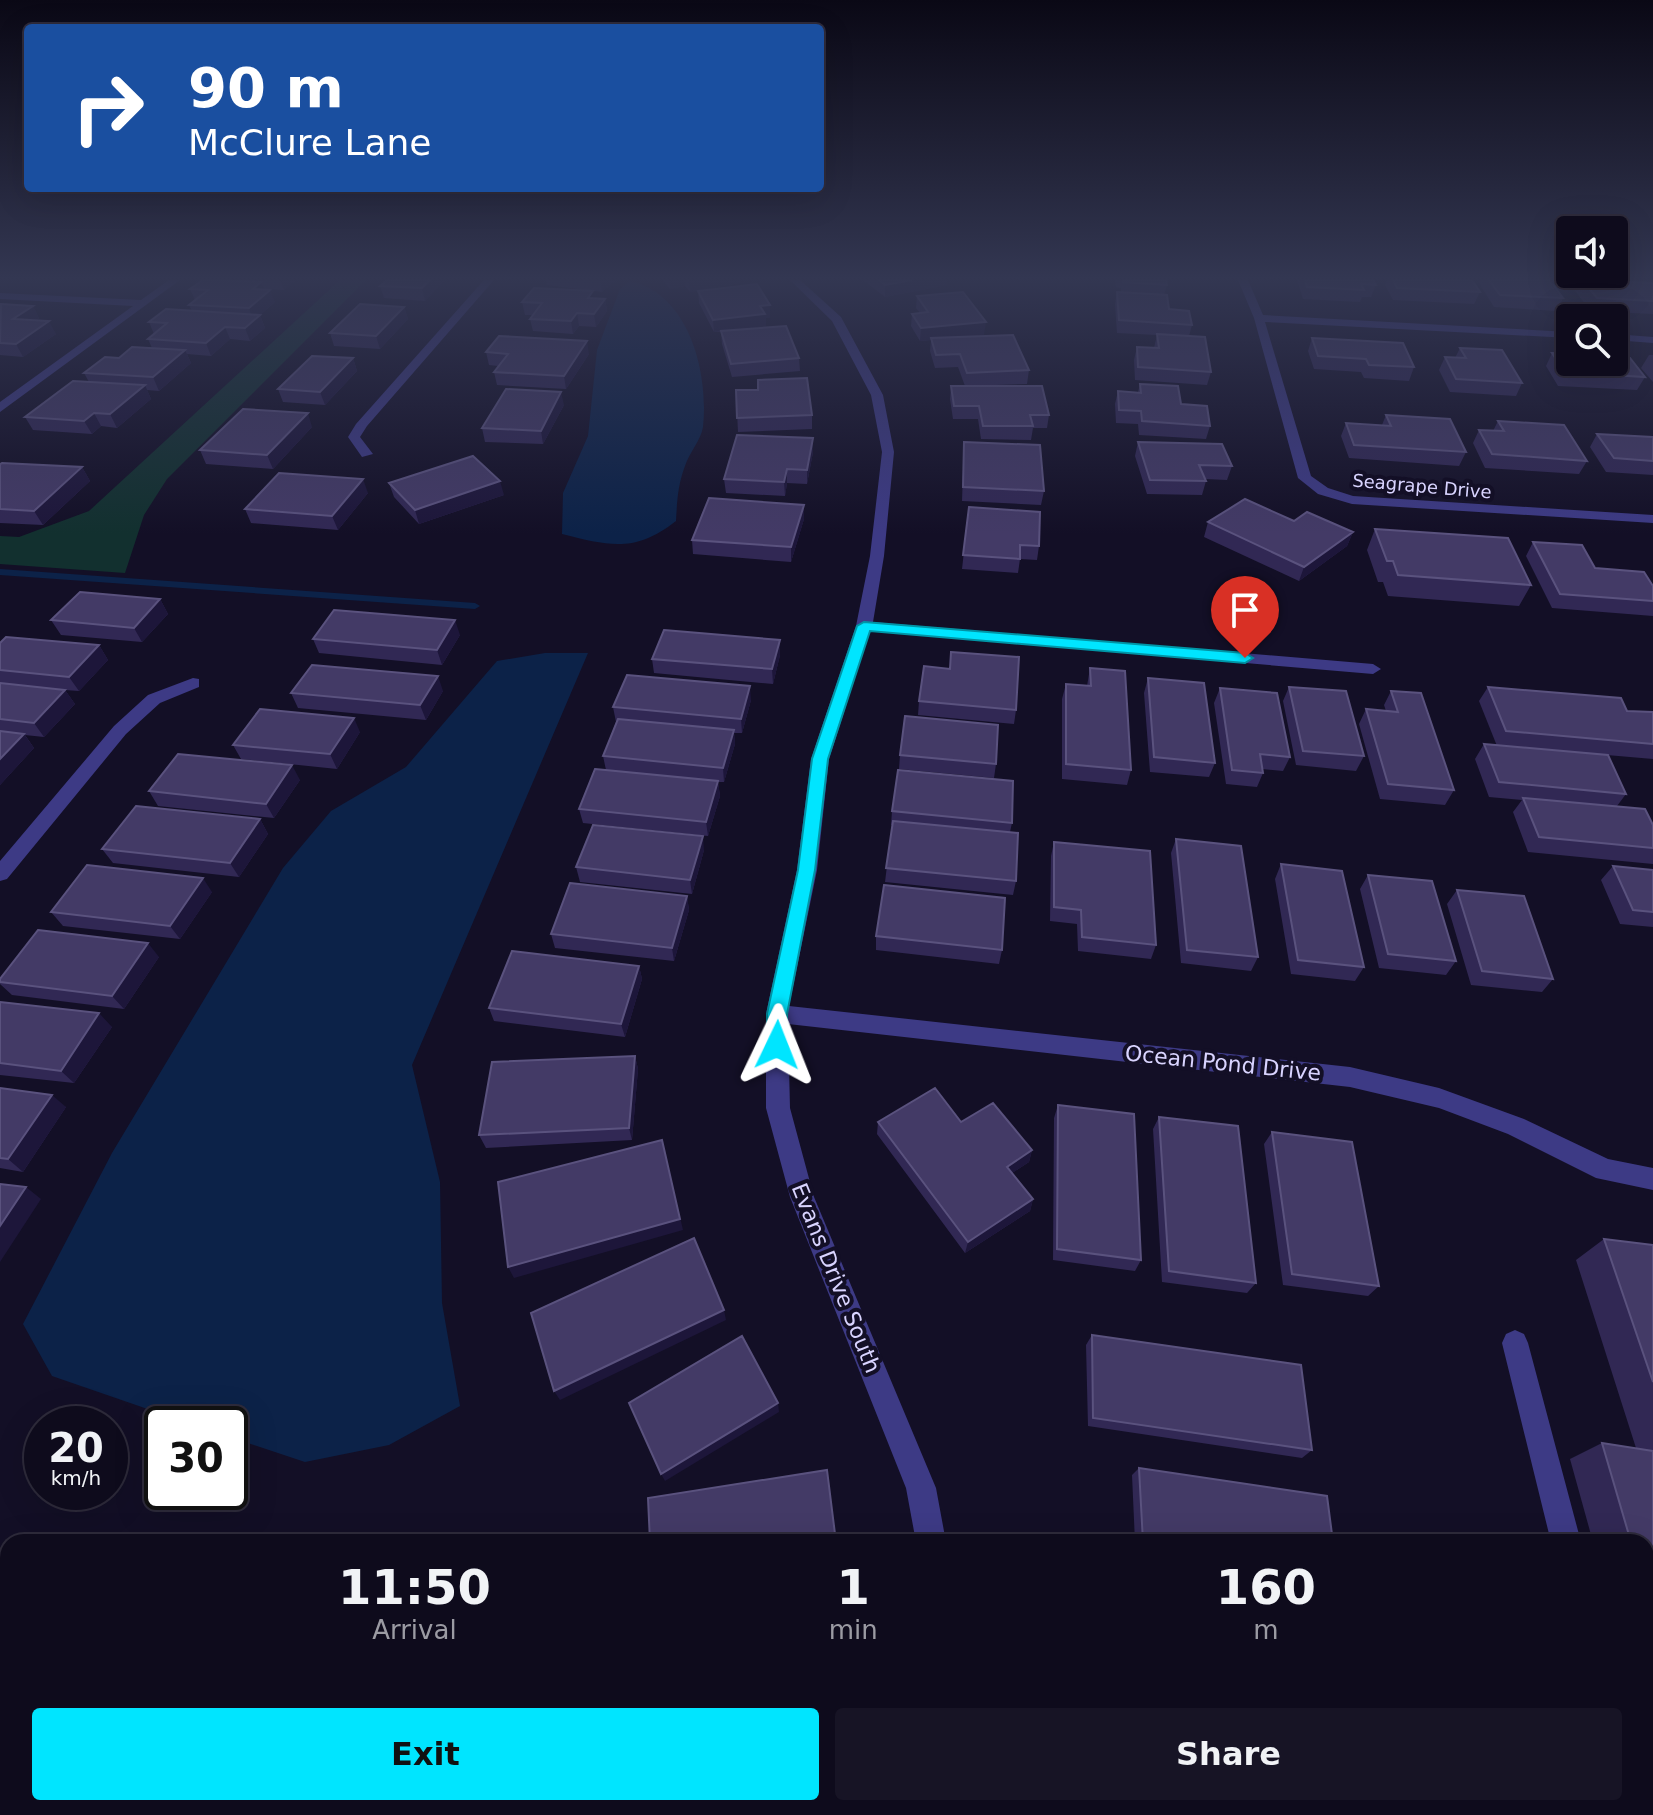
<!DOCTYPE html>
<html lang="en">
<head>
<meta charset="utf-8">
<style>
  body { margin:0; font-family:"DejaVu Sans",sans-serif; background:#171425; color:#f1f3f6; height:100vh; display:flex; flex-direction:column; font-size:30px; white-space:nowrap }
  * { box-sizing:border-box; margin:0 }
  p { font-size:26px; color:#9b9ba3 }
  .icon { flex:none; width:44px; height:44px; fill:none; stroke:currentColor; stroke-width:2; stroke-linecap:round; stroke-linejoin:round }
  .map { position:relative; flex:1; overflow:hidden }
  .details { position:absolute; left:0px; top:1534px; width:1654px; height:282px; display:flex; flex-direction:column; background:#0e0b1c; border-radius:24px 24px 0 0; box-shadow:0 8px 32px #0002,0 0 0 2px #2e2b3b }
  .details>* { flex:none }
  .banner { position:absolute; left:24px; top:24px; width:800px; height:168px; border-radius:8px; box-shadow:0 8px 32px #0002,0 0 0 2px #2e2b3b; background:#1a4fa0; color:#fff; overflow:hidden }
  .tools { position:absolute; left:1556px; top:216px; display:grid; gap:16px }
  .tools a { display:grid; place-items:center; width:72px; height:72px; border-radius:8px; background:#0e0b1c; box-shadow:0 8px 32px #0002,0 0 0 2px #2e2b3b; font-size:40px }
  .speed { position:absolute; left:24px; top:1406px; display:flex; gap:16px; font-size:40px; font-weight:700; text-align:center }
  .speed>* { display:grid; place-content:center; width:104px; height:104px; border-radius:50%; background:#0e0b1c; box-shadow:0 8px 32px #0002,0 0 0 2px #2e2b3b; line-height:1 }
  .speed small { font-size:20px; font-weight:400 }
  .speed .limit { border:4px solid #111; border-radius:12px; background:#fff; color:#111 }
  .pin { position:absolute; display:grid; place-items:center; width:68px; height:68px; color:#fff; margin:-82px -34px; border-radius:50% 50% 50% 0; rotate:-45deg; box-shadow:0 0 8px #0007 }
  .pin .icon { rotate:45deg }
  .me { position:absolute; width:88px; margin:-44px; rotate:2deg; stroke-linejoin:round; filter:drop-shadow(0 0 6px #0008) }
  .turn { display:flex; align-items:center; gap:28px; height:168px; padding:0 32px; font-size:36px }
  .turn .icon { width:104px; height:104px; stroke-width:2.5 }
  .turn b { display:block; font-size:56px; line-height:68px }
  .eta { display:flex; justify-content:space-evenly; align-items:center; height:136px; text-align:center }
  .eta b { font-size:48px; font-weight:800; line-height:56px }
  .button { display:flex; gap:16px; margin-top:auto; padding:16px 32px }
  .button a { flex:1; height:92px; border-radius:8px; background:#00e5ff; color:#111; font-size:32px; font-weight:800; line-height:92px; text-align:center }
  .button a+a { background:#171425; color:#f1f3f6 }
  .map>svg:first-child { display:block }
  .green { fill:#12302f }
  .water { fill:#0c2248 }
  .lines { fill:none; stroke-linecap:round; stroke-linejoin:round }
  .stream { fill:#0c2248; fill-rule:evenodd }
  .lane { fill:#3d3a85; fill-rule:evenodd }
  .street { fill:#3d3a85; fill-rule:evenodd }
  .wall { fill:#312854 }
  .shaded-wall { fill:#1d163a }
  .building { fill:#433a66; stroke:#5a527e; stroke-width:2 }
  .route { fill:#00e5ff; stroke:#0095a6; stroke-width:2 }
  .labels { text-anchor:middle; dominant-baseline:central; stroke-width:8; stroke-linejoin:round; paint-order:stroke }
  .far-street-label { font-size:18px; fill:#d9d4ff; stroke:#130f26 }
  .street-label { font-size:22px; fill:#d9d4ff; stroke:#130f26 }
</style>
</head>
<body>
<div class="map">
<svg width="1653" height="1815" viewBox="0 0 1653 1815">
  <rect width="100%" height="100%" fill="#130f26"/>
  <!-- green -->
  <path class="green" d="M340,280H366L167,479L144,515L125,573L0,564V536L19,537L89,511Z"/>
  <!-- water -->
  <path class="water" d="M630,281C689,294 709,372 703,427C701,440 689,453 685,466C678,484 677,502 676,521C635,553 610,546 562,534L563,493L588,436L597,350L620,289Z
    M545,653H588L412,1065L440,1182L442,1303L460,1406L389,1445L305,1462L230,1437V1424H191L52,1376L23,1324L112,1153L283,868L331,811L406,767L497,661Z"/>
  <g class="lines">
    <!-- stream -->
    <path class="stream" d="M0,569L475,603L480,606L475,609L0,575Z"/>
    <!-- lane -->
    <path class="lane" d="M1515,1330L1524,1334L1528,1343L1581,1542H1551L1502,1343L1506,1334Z
      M1646,1796L1653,1815H1620L1618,1808H1646Z"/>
    <!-- street -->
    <path class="street" d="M169,280H180L0,412V402L133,306L0,299V293L141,300Z
      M484,280H494L367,426L360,437L373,454L362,457L348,437L356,424Z
      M790,280H800L841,317L883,395L894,452L884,556L873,622L1373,664L1381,669L1373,674L870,631L829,759L817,870L789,1006L1350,1067L1439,1088L1524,1119L1608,1159L1653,1168V1190L1596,1178L1508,1134L1439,1108L1350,1087L788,1024L790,1108L814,1197L936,1488L946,1542H916L906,1488L790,1197L766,1108V1014L797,870L811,759L856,626L870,556L882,452L871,395L832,321Z
      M1238,280H1248L1263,315L1570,332V338L1265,322L1311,476L1328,488L1353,496L1653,515V523L1352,504L1318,494L1298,478L1254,318Z
      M1614,334L1653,337V343L1614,340Z
      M193,678L199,679V687L160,703L126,734L7,879L0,881V861L114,726L148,695Z
      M938,1808H972V1815H938Z"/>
  </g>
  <!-- wall -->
  <path class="wall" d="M230,280H296L284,290L264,289L275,302L260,315L265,328L250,341L230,339L211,356L187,354L191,363L159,391L147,390L151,399L117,428L101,426L92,434L33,430L25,417L89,382L84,373L119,358L152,348L148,339L154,334L149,322L192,311L189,305L195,300L190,289Z
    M387,280H445L425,301L384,298L380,286Z
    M546,280H616L602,292L547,285Z
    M662,280H739L740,283L690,292L685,286L670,289Z
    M863,280H947V285L885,297Z
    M1115,280H1166L1167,285L1164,295L1169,309L1192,325L1189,336L1211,372L1207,385L1135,380L1134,360L1137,347L1154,348L1157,335L1117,333L1115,304L1117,292H1121V288L1116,287Z
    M1297,280H1373L1376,285L1371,297H1362L1360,302L1303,299Z
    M1387,280H1472L1480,292L1474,304L1393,300L1385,285Z
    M1480,280H1549L1563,298L1557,311L1494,307L1479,283Z
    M1574,280L1653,283V314L1590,311L1571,285Z
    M698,291L770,318H766V326L739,329L799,358L800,371L732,377L722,344L721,332H714L699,303Z
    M917,296L984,335L959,337L1029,370L1027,384L966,386L1049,415L1047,428H1033L1031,440L981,439L978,419H953L950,399L951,386H965L958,367L935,368L930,351L931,340L920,341L911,326L912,314L920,313L916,308Z
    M594,298L605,299L607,311L596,327L579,326L573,334L533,331L530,319L533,315H525L522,302Z
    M0,305L33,306L39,318L36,321L56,334L23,357L0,355Z
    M404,307L408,319L380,349L334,346L330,333Z
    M1312,338L1414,367L1409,381L1364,378L1361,372L1314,369L1308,351Z
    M1460,348L1522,383L1516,396L1450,392L1439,370L1445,357L1455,358Z
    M486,352L589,354L566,389L497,385L494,372L498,366L489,365Z
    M1552,353L1645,377L1637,390L1558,386L1546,366Z
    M1649,355H1653V382L1641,368Z
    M353,358L357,371L325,405L283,402L278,389Z
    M1140,384L1181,404L1210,426L1206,439L1139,435L1138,424L1116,423L1115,404L1118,391L1138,392Z
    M736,390L812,415V429L738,432Z
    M564,405L543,444L485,442L482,428Z
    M1386,415L1466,452L1459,466L1349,458L1341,436L1346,423L1382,425Z
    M1498,421L1587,461L1579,474L1485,468L1473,443L1479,430L1493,431Z
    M312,427L273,469L206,464L200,450Z
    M1597,434L1653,437V475L1606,472L1590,447Z
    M813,438V452L807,484L787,483L785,496L726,493L724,479Z
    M964,442L1044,491L1041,505L962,501Z
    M1138,442L1232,466L1227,480L1205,479L1206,481L1202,495L1147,494L1135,456Z
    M0,464L82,467L90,481L43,525L0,523Z
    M389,483L504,495L419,524L394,497Z
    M368,493L338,530L251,523L245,509Z
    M804,505V519L791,562L693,554L692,540Z
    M969,507L1039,546L1037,560L1020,559L1018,573L962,569Z
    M1294,521L1353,532L1347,546L1299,581L1204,537L1208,522Z
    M1375,529L1531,585L1519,606L1388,596L1383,582H1378L1367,550Z
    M1533,542L1595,568L1653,586V616L1552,608L1526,556Z
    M160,599L168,614L142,642L61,635L51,620Z
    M460,635L442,665L319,653L313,639Z
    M780,640V655L773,684L654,673L652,659Z
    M0,643L99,645L108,660L79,691L65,690L75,704L44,737L25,735L34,748L0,785Z
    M1090,668L1131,770L1127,785L1062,779V699L1066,684L1087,686Z
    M1148,678L1215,763L1209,777L1150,772L1144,693Z
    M1289,687L1364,756L1356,771L1296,765L1283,701Z
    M1488,687L1627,711L1653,712V759L1572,752L1626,794L1617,806L1653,825V864L1528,852L1513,812L1522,800L1489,797L1475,759L1484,744L1497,746L1479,701Z
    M1220,688L1290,757L1283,771L1262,769L1263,773L1257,787L1226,784L1214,703Z
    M443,691L426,720L298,708L291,693Z
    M1391,691L1454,790L1445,805L1380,799L1359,724L1366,709L1386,711L1384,705Z
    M751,700L742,733H734L735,744L724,782H718L720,796L708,836L583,823L579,809L606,770L603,756L616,722L613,707Z
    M919,701L1016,710L1014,724L918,715Z
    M360,732L337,769L241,759L233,745Z
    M900,755L996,764L994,778L899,769Z
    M300,780L274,818L158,806L149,791Z
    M892,811L1012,823L1010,832L1016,881L1013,895L885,882L892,825H891Z
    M260,819L268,834L239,877L113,863L102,849Z
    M1176,839L1258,957L1251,971L1181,963L1171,853Z
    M1054,842L1156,945L1151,959L1078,951L1077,924L1050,921L1051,856Z
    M704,850L692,894L580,882L576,867Z
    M1281,864L1364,967L1355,981L1291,974L1275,879Z
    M1613,866L1653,870V927L1620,924L1601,880Z
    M1368,875L1456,961L1446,975L1379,968L1360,889Z
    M1457,890L1553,979L1542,992L1471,985L1447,904Z
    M212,892L180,939L63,926L51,912Z
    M687,896L689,910L674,961L555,948L551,934Z
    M876,936L1002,950L999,964L876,950Z
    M159,957L124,1009L12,995L0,984V979Z
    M639,966L642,979L625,1037L494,1021L489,1008Z
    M0,1002L112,1027L74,1083L0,1075Z
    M635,1056L638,1069L632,1140L486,1148L479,1135Z
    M0,1088L66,1107L23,1172L0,1168Z
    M1058,1105L1141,1260L1135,1271L1053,1260L1054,1118Z
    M1159,1117L1256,1283L1247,1293L1162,1282L1153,1129Z
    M878,1122H961L1032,1150L1029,1162L1012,1173L1033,1199L1030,1211L965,1253L877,1134Z
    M1272,1132L1379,1286L1368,1296L1283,1285L1264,1144Z
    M1604,1239L1653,1245V1690L1646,1689V1542H1593L1570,1459L1602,1443L1636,1448L1576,1260Z
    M1092,1335L1312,1450L1302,1458L1088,1426L1086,1345Z
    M1139,1468L1333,1542H1135L1132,1475Z
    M1169,1808H1336L1375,1815H1169Z"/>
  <!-- shaded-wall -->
  <path class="shaded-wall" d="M280,280H296L284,290Z
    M430,280H445L425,301L422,288Z
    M600,280H616L602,292Z
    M670,280H684L685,286L670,289Z
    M689,280H739L740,283L690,292Z
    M912,280H947V285L885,297V285Z
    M261,282L266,294L270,290L275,302L260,315L265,328L250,341L245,328L253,321L249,308L253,289Z
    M605,299L607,311L596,327L594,314Z
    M770,305V318H766V326L714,332L713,320L760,306Z
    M33,306L39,318L20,332L13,319Z
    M404,307L408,319L380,349L376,336Z
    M577,313L579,326L573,334L571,321Z
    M49,321L56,334L23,357L16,344Z
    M986,322L984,335L920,341L921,328Z
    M225,327L230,339L211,356L206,343Z
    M587,341L589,354L566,389L564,376Z
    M185,350L191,363L159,391L153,377Z
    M353,358L357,371L325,405L320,392Z
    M145,385L151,399L117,428L110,414Z
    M561,392L564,405L543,444L541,431Z
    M94,413L101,426L92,434L84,421Z
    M308,413L312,427L273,469L267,455Z
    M813,438V452L807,484V470Z
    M82,467L90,481L43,525L34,511Z
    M787,469V483L785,496L784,482Z
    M363,479L368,493L338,530L332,516Z
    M500,481L504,495L419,524L415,510Z
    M804,505V519L791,562V547Z
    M1353,532L1347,546L1299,581L1304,567Z
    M160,599L168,614L142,642L134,628Z
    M455,620L460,635L442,665L437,650Z
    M780,640V655L773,684L772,669Z
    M99,645L108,660L79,691L69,677Z
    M438,676L443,691L426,720L420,705Z
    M750,686L751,700L742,733L741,719Z
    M65,690L75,704L44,737L34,723Z
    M354,718L360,732L337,769L330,754Z
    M734,730L735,744L724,782L723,768Z
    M24,734L34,748L0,785V759Z
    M292,765L300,780L274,818L266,804Z
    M718,781L720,796L708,836L706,822Z
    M260,819L268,834L239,877L230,863Z
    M703,836L704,850L692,894L690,880Z
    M203,878L212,892L180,939L170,926Z
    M687,896L689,910L674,961L672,948Z
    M148,943L159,957L124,1009L112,996Z
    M639,966L642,979L625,1037L621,1024Z
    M99,1013L112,1027L74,1083L61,1071Z
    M635,1056L638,1069L632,1140L629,1128Z
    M52,1095L66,1107L23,1172L8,1159Z
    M662,1140L683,1230L514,1278L508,1267Z
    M1032,1150L1029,1162L1003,1179L1007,1167Z
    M26,1187L41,1199L0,1262V1226Z
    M1033,1199L1030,1211L965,1253L968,1242Z
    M724,1310L726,1320L560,1400L554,1391Z
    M778,1403L779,1412L665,1481L661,1474Z
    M8,1673V1736L0,1752V1688Z
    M86,1808H114L111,1815H83Z
    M239,1808H262L259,1815H237Z
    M387,1808H404L402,1815H385Z
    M539,1808H546L545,1815H537Z"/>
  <!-- building -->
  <path class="building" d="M203,280L261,282L253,289L270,290L249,308L189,305L208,290L190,289Z
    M387,280H430L422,288L380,286Z
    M879,280H912L885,285Z
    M1123,280H1166L1167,285L1123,282Z
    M1305,280H1373L1376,285L1361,284L1364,290L1307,287Z
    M1393,280H1472L1480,292L1397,288Z
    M1489,280H1549L1563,298L1500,295Z
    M1582,280H1610L1612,281L1653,283V301L1597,298Z
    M757,284L770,305L760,306L765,314L713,320L698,291Z
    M534,288L593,291L588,298L605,299L594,314L577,313L571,321L530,319L542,303L522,302Z
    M963,292L986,322L921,328L912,314L928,312L917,296Z
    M1117,292L1167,295L1169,309L1189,311L1192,325L1119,320Z
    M1,304L33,306L13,319L49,321L16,344L0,343Z
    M360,304L404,307L376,336L330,333Z
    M166,309L260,315L245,328L225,327L206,343L148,339L167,323L149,322Z
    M786,326L799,358L731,364L721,331Z
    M1157,334L1205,337L1211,372L1138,367L1137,347L1159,348Z
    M1013,335L1029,370L967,373L960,354L936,355L931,338Z
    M499,336L587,341L564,376L494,372L508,354L486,352Z
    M1312,338L1403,343L1414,367L1369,365L1366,359L1318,356Z
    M132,347L185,350L153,377L84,373L105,357L119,358Z
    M1460,348L1502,350L1522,383L1456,379L1445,357L1466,358Z
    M1552,353L1570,354V362H1614V357L1630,358L1645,377L1565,372Z
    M312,356L353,358L320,392L278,389Z
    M807,378L812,415L737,418L736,390H758V380Z
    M73,381L145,385L110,414L94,413L84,421L25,417Z
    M1140,384L1178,386L1181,404L1207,406L1210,426L1142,421L1141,411L1119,410L1118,391L1141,393Z
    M951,386H1042L1049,415H1030L1033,426H983L979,406H954Z
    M506,389L561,392L541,431L482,428Z
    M243,409L308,413L267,455L200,450Z
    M1386,415L1450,419L1466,452L1354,445L1346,423L1391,426Z
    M1498,421L1564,425L1587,461L1492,454L1479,430L1504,431Z
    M1597,434L1653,437V461L1614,458Z
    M737,435L813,438L807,470L787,469L784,482L724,479Z
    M964,442L1040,445L1044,491L963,487Z
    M1138,442L1222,444L1232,466L1199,465L1206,481L1150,480Z
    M473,456L500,481L415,510L389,483Z
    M2,463L82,467L34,511L0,509V464Z
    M279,473L363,479L332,516L245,509Z
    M709,498L804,505L791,547L692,540Z
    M1245,499L1294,521L1307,512L1353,532L1304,567L1208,522Z
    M969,507L1040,512L1039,546L1020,545V559L963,555Z
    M1375,529L1508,538L1531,585L1398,575L1393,561H1387Z
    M1533,542L1582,545L1595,568L1644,572L1653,586V601L1560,594Z
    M80,592L160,599L134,628L51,620Z
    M334,610L455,620L437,650L313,639Z
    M664,630L780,640L772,669L652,659Z
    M6,637L99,645L69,677L0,670V643Z
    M951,652L1019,657L1016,710L919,701L924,666L950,669Z
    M312,665L438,676L420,705L291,693Z
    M1090,668L1125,671L1131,770L1066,764V684L1091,686Z
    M627,675L750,686L741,719L613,707Z
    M1148,678L1204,683L1215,763L1154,757Z
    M0,683L65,690L34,723L0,719Z
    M1289,687L1346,691L1364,756L1303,751Z
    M1488,687L1621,698L1627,711L1653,712V744L1506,731Z
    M1220,688L1277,693L1290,757L1260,754L1263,773L1232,770Z
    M1391,691L1421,693L1454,790L1388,784L1366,709L1398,712Z
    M260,709L354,718L330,754L233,745Z
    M905,716L998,725L996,764L900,755Z
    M618,719L734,730L723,768L603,756Z
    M0,731L24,734L0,759Z
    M1484,744L1608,755L1626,794L1499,782Z
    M178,754L292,765L266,804L149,791Z
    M595,769L718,781L706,822L579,809Z
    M898,770L1013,781L1012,823L892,811Z
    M1523,798L1645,809L1653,825V848L1539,837Z
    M136,806L260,819L230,863L102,849Z
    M893,821L1018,833L1016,881L886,868Z
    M593,825L703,836L690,880L576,867Z
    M1176,839L1241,846L1258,957L1187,950Z
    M1054,842L1150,851L1156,945L1082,937L1081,910L1054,907Z
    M1281,864L1342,871L1364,967L1298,960Z
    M87,865L203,878L170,926L51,912Z
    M1613,866L1653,870V912L1633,910Z
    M1368,875L1432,881L1456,961L1388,954Z
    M570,883L687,896L672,948L551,934Z
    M884,885L1005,898L1002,950L876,936Z
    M1457,890L1524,896L1553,979L1482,971Z
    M38,930L148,943L112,996L0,982V979Z
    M512,951L639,966L621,1024L489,1008Z
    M0,1002L99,1013L61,1071L0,1063Z
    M635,1056L629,1128L479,1135L492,1062Z
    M0,1088L52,1095L8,1159L0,1158Z
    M935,1088L961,1122L993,1103L1032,1150L1007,1167L1033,1199L968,1242L878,1122Z
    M1058,1105L1134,1114L1141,1260L1057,1249Z
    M1159,1117L1238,1126L1256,1283L1169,1271Z
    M1272,1132L1352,1142L1379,1286L1292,1274Z
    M662,1140L680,1219L508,1267L498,1182Z
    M0,1184L26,1187L0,1226Z
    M694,1238L724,1310L554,1391L531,1313Z
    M1604,1239L1653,1245V1382Z
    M1092,1335L1301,1365L1312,1450L1093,1418Z
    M742,1336L778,1403L661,1474L629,1403Z
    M1602,1443L1653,1451V1615L1646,1591V1542H1631Z
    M1139,1468L1327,1496L1333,1542H1143Z
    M827,1470L836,1542H650L648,1498Z
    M0,1639L8,1640V1673L0,1688Z
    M8,1755V1808H86L83,1815H0V1771Z
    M130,1808H239L237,1815H127Z
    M284,1808H387L385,1815H282Z
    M437,1808H539L537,1815H435Z
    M645,1808H843L842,1815H643Z
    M1182,1808H1336L1375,1815H1183Z"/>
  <!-- sky -->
  <linearGradient id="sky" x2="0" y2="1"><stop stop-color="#0a0815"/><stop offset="0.52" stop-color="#333752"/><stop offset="1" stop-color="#333752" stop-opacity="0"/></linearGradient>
  <rect width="1653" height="534" fill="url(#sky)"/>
  <!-- route -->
  <path class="route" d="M864,622L1245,653L1253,658L1245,663L870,631L828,759L815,870L787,1014V1045L777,1054L767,1045V1014L798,870L812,759L857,626Z"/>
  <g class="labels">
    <!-- far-street labels -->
    <g class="far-street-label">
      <text transform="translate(1422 486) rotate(5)">Seagrape Drive</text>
    </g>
    <!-- street labels -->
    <g class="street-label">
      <text transform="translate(1223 1063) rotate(6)">Ocean Pond Drive</text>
      <text transform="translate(836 1278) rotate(68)">Evans Drive South</text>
    </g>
  </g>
</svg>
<div class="tools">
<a><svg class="icon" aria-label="sound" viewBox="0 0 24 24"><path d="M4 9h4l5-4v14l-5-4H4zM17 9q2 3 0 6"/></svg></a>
<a><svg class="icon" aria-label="search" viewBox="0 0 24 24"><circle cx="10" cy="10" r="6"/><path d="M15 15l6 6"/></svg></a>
</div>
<div class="speed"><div>20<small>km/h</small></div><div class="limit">30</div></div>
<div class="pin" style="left:1245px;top:658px;background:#d93025"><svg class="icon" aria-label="arrive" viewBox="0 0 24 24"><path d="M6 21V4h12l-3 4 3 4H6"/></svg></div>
<svg class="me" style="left:777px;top:1045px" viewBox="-20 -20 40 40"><path d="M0-17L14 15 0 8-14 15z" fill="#00e5ff" stroke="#fff" stroke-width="4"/></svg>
<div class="banner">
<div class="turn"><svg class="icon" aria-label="right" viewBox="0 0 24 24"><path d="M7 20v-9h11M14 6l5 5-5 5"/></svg><div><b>90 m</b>McClure Lane</div></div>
</div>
<section class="details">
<div class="eta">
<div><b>11:50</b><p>Arrival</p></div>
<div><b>1</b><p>min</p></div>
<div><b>160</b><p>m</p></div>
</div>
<div class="button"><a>Exit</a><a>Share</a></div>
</section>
</div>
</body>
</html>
